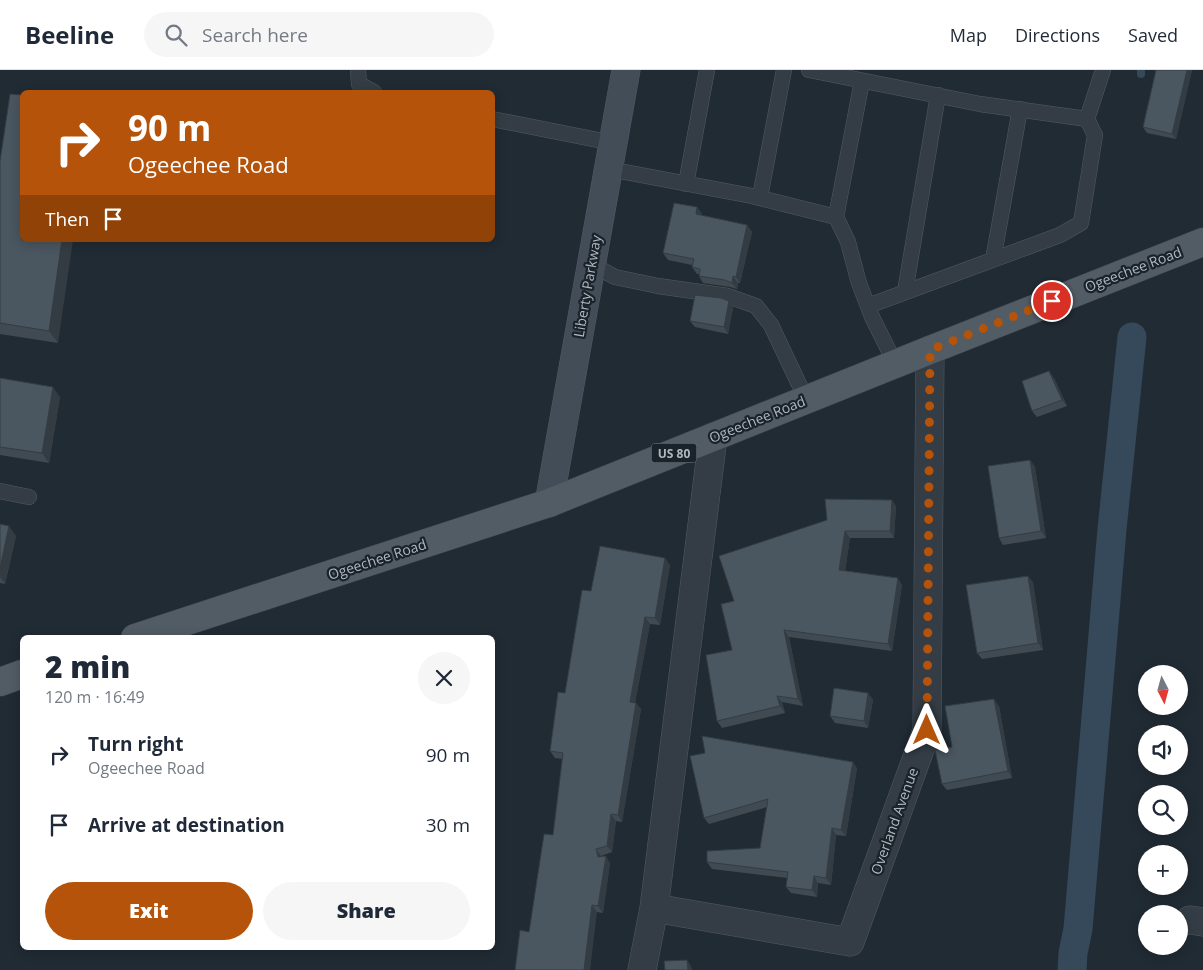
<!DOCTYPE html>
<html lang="en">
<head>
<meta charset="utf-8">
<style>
  body { margin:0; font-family:"Open Sans",sans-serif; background:#f6f6f7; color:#1f2937; height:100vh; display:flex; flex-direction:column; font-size:19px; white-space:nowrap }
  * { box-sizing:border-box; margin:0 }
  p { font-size:16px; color:#747a83 }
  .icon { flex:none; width:28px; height:28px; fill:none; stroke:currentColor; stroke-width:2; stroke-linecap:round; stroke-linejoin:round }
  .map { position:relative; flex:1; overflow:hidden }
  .drawer { position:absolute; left:20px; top:565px; width:475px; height:315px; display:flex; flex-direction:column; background:#fff; border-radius:8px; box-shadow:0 2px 12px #0003 }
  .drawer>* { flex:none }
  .top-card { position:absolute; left:20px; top:20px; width:475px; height:152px; border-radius:8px; box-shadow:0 2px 12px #0003; background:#b45309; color:#fff; overflow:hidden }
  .needle { width:32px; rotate:174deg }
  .buttons { position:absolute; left:1138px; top:595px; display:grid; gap:10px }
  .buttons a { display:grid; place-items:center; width:50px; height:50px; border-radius:50%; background:#fff; box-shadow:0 2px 12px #0003; font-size:25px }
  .pin { position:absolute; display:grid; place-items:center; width:42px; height:42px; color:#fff; margin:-21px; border:2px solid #fff; border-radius:50%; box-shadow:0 1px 5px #0007 }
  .me { position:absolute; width:55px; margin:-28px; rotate:0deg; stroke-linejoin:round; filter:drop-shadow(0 0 4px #0008) }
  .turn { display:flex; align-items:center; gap:18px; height:105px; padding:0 25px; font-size:22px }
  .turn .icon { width:65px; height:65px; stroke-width:2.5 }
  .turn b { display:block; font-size:35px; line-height:42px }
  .then { display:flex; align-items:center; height:48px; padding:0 25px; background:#0003; gap:10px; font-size:19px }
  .round { display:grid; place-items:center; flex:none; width:52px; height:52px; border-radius:26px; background:#f6f6f7 }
  .overview { display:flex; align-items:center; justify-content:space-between; height:85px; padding:0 25px }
  h1 { font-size:30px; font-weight:800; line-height:38px }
  .action { display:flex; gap:10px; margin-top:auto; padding:10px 25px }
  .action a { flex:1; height:58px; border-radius:30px; background:#b45309; color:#fff; font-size:20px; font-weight:800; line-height:58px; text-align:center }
  .action a+a { background:#f6f6f7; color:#1f2937 }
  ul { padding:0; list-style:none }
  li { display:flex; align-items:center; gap:15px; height:70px; padding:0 25px }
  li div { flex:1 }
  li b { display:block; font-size:19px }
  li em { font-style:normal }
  header { display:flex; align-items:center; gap:30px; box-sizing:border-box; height:70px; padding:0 25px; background:#fff; border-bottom:1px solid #e0e1e3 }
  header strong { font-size:24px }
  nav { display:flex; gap:28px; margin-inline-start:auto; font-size:18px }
  .search { width:350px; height:45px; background:#f6f6f7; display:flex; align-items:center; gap:12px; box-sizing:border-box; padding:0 18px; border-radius:28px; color:#747a83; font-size:19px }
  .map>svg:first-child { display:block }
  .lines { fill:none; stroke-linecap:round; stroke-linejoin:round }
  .stream { stroke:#36495b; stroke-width:8 }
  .canal { stroke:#36495b; stroke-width:29 }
  .lane-casing { stroke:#525b63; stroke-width:16 }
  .street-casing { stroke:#525b63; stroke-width:29 }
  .secondary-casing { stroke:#525b63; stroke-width:29 }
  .primary-casing { stroke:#3e464f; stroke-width:29 }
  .lane { stroke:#343d45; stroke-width:15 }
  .street { stroke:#343d45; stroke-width:28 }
  .secondary { stroke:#434d58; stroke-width:28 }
  .primary { stroke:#525c65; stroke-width:28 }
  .wall { fill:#404a53 }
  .shaded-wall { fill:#343c43 }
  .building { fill:#4a5660; stroke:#343c43 }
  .route { stroke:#b45309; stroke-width:9; stroke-dasharray:0 16.2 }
  .labels { text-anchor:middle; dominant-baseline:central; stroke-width:4.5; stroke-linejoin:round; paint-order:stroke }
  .shield { fill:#1a222a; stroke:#828b94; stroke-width:1 }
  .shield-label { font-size:12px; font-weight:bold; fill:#afb8c2 }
  .street-label { font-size:14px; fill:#afb8c2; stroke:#1a222a }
</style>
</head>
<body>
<header>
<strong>Beeline</strong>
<div class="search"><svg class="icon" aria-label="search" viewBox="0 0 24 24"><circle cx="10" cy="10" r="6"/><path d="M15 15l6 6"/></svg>Search here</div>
<nav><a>Map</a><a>Directions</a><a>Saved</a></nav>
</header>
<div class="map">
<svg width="1203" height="900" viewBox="0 0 1203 900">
  <rect width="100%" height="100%" fill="#212b34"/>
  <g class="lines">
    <!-- stream -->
    <path class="stream" d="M1141,4V0"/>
    <!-- canal -->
    <path class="canal" d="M1072,900L1073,883L1078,859L1112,459L1132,267"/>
    <!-- lane casing -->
    <g class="lane-casing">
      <path id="lane" d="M358,0L359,14L374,22
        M809,0L980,34L1087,49L1095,65L1081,153L1060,165L868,236
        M492,49L613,73
        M1087,49L1103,0
        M609,99L752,126L836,147L848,172L859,213L872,247L895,293
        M686,114L707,0
        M760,127L784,0
        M836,147L862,11
        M993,190L1020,39
        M591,194L615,207L658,216L728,226L756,236L771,255L806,329
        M905,222L938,25
        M0,421L29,427"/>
    </g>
    <!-- street casing -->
    <g class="street-casing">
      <path id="street" d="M654,838L850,872L927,660L930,280
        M1190,850L1203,852
        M642,900L654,838L713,367"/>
    </g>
    <!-- secondary casing -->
    <g class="secondary-casing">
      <path id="secondary" d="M549,433L626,0"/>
    </g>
    <!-- primary casing -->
    <g class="primary-casing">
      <path id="primary" d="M135,568L549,433L930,280L1203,172
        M0,612L22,604"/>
    </g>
    <!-- lane -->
    <use href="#lane" class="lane"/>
    <!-- street -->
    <use href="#street" class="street"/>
    <!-- secondary -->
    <use href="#secondary" class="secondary"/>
    <!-- primary -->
    <use href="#primary" class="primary"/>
  </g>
  <!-- wall -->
  <path class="wall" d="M1156,0H1192L1176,69L1147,63L1143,57Z
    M0,91L58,273L0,264Z
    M697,137L702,144L701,145L747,155L752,162L740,213H738L737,219L730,217L703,213L699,206V204H697L692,197V195L668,190L663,183Z
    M729,231L733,238L728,264L695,257L690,251Z
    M0,308L60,327L49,393L0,385Z
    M1054,308L1067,336L1037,347L1032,341Z
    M1030,390L1035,397L1046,468L1003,475L999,468Z
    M896,436L894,468H850L845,501L902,515L892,581L789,567L803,636L782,632L785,643L722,658L717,651L732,580L734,531L719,486Z
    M0,454L16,466L5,514L0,513Z
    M670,495L660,555L650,554L635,633L641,639L622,752L616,751L612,782L601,786V787L610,793L603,843L597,842L529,862L553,765L563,689L555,688L550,681L591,521Z
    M1033,512L1043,580L982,589L977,583Z
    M868,623L873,630L868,658L835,653L830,646Z
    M999,636L1012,708L947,720L942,714Z
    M857,698L846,766L836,765L831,815L818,813L817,827L791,823L786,817L788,808L712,799L707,792L760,778L767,737L709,754L704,748Z"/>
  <!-- shaded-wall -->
  <path class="shaded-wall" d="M1187,0H1192L1176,69L1172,64Z
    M697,137L702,144L700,151L696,144Z
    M747,155L752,162L740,213L736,207Z
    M62,170H73L58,273L49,261Z
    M733,206L738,213L737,219L732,213Z
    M729,231L733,238L728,264L724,257Z
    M1049,301L1054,308L1067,336L1062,330Z
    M53,317L60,327L49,393L42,383Z
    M1030,390L1035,397L1046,468L1041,461Z
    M892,430L896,436L894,468L890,461Z
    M9,456L16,466L5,514L0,507V498Z
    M845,461L850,468L844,507L839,500Z
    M665,488L670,495L660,555L655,548Z
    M1028,506L1033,512L1043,580L1038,573Z
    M898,508L902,515L892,581L888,574Z
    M645,547L650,554L634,638L630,632Z
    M784,560L789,567L803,636L798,629Z
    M868,623L873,630L868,658L864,651Z
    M777,626L782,632L785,643L780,636Z
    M994,629L999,636L1012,708L1008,701Z
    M636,633L641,639L622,752L618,745Z
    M853,692L857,698L846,766L841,760Z
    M611,744L616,751L612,782L607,776Z
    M832,758L836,765L831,815L826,808Z
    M596,779L601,786L602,794L598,787Z
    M606,786L610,793L603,843L598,836Z
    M814,806L818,813L817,827L812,820Z
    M592,835L597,842L590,900H584Z
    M687,890L691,896L692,900H688Z"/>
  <!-- building -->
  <path class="building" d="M1156,0H1187L1172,64L1143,57Z
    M10,24L22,25V170H62L49,261L0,253V91Z
    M674,133L697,137L696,144L747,155L736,207L733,206L732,213L725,210L699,206L700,199L692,197L694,189L663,183Z
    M695,225L721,228L729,231L724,257L690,251Z
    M1049,301L1062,330L1032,341L1022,311Z
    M0,308L53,317L42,383L0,377Z
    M1030,390L1041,461L999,468L988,396Z
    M825,429L892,430L890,461H845L839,500L898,508L888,574L784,560L798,629L777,626L780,636L717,651L706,585L732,580L721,534L734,531L719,486L827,450Z
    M0,454L9,456L0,498Z
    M600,476L665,488L655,548L645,547L630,632L636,633L618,745L611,744L607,776L596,779L598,787L606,786L598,836L592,835L584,900H515L520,860L529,862L544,764L553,765L563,683L550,681L558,622L565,623L582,520L591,521Z
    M1028,506L1038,573L977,583L966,515Z
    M834,618L868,623L864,651L830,646Z
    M994,629L1008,701L942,714L935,680L952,677L945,636Z
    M702,666L853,692L841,760L832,758L826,808L814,806L812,820L786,817L788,802L707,792V781L760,778L768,729L704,748L690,686L705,683Z
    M687,890L688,900H665L664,891Z"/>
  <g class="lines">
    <!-- route -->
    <path class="route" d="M927,660L930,280L1052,231"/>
  </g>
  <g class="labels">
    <!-- shield labels -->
    <rect class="shield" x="651.5" y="373.5" width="45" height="19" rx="4"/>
    <g class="shield-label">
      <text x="674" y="383">US 80</text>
    </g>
    <!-- street labels -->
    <g class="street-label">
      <text transform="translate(1133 199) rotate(-21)">Ogeechee Road</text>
      <text transform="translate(587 216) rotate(-80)">Liberty Parkway</text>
      <text transform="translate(757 349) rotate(-22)">Ogeechee Road</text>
      <text transform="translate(377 489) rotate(-18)">Ogeechee Road</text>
      <text transform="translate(894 751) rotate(-70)">Overland Avenue</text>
    </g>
  </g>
</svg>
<div class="buttons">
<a><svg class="needle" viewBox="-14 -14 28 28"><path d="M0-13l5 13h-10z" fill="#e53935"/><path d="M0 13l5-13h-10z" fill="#747a83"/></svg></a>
<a><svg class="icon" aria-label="sound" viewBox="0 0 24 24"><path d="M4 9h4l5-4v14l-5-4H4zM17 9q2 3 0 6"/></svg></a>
<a><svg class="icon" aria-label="search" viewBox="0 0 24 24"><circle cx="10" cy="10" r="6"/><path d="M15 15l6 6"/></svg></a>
<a>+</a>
<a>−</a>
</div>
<div class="pin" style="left:1052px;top:231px;background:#d93025"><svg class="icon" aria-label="arrive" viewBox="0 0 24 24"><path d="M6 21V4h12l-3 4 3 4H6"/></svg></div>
<svg class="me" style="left:927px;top:660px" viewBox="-20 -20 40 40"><path d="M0-17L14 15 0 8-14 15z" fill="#b45309" stroke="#fff" stroke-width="4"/></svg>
<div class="top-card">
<div class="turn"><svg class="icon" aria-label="right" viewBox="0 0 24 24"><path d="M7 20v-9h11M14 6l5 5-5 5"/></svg><div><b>90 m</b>Ogeechee Road</div></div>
<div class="then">Then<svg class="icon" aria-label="arrive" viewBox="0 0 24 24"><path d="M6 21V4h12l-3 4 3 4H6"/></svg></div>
</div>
<section class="drawer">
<div class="overview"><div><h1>2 min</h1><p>120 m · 16:49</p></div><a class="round"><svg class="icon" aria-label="close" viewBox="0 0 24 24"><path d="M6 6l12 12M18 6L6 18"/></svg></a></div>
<ul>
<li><svg class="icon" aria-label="right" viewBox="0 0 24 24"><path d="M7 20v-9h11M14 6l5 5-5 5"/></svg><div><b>Turn right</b><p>Ogeechee Road</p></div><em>90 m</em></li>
<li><svg class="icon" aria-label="arrive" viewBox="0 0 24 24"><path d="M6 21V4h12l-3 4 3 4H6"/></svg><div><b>Arrive at destination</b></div><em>30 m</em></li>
</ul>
<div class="action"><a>Exit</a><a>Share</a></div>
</section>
</div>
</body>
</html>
